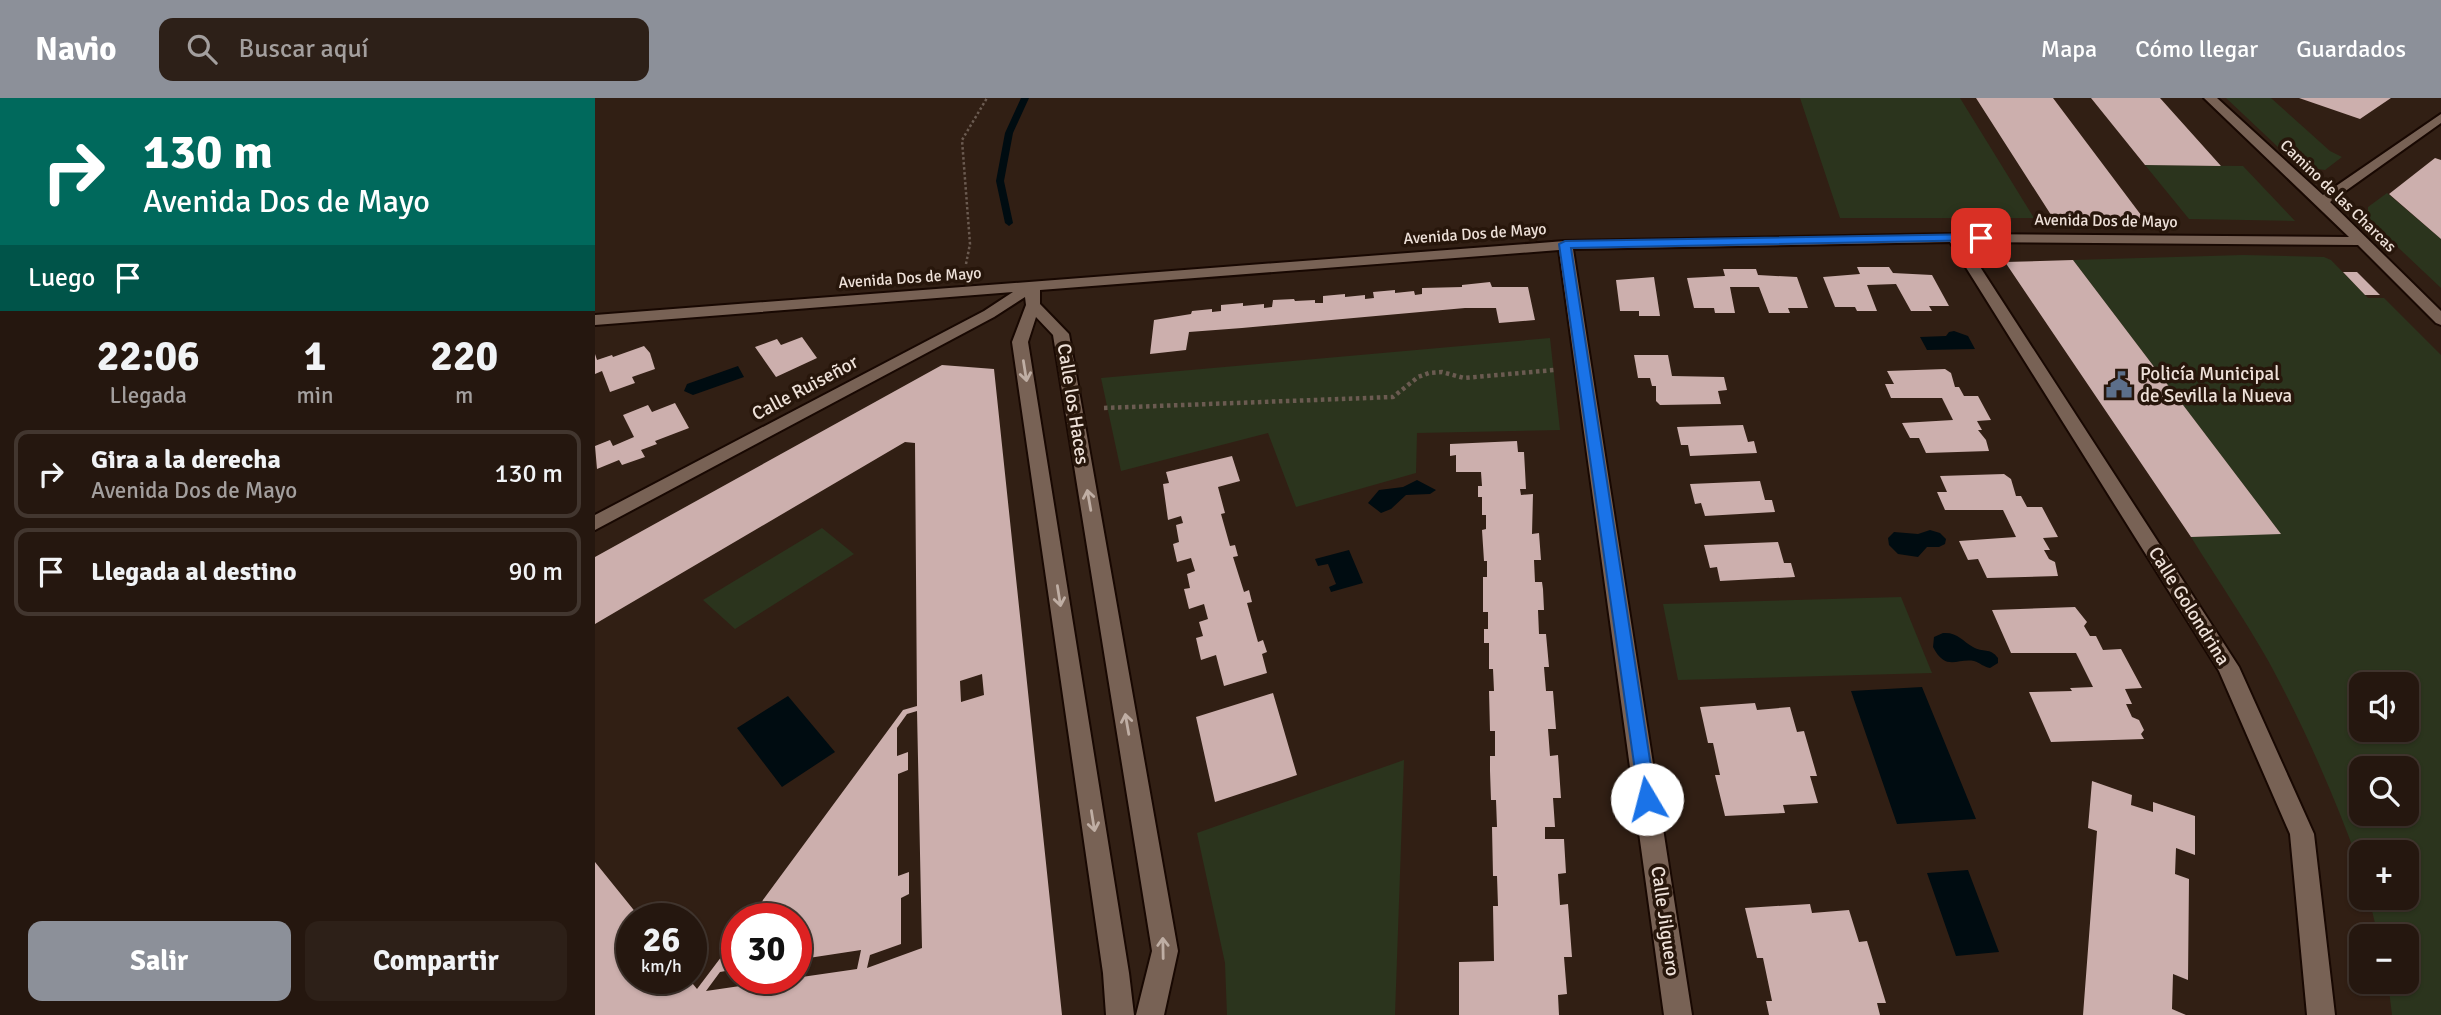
<!DOCTYPE html>
<html lang="es">
<head>
<meta charset="utf-8">
<style>
  body { margin:0; font-family:Signika,sans-serif; background:#2d2018; color:#f1f3f6; height:100vh; display:flex; flex-direction:column; font-size:26px; white-space:nowrap }
  * { box-sizing:border-box; margin:0 }
  p { font-size:23px; color:#a39f9e }
  .icon { flex:none; width:38px; height:38px; fill:none; stroke:currentColor; stroke-width:2; stroke-linecap:round; stroke-linejoin:round }
  .map { position:relative; flex:1; overflow:hidden }
  .sheet { display:flex; flex-direction:column; background:#25170f; width:595px }
  .sheet>* { flex:none }
  .banner { background:#00695c; color:#fff; overflow:hidden }
  .controls { position:absolute; left:1754px; top:574px; display:grid; gap:14px }
  .controls a { display:grid; place-items:center; width:70px; height:70px; border-radius:14px; background:#25170f; box-shadow:0 2px 5px #0004,0 0 0 2px #42362f; font-size:35px }
  .speed { position:absolute; left:21px; top:805px; display:flex; gap:14px; font-size:35px; font-weight:700; text-align:center }
  .speed>* { display:grid; place-content:center; width:91px; height:91px; border-radius:50%; background:#25170f; box-shadow:0 2px 5px #0004,0 0 0 2px #42362f; line-height:1 }
  .speed small { font-size:18px; font-weight:400 }
  .speed .limit { border:10px solid #d22; background:#fff; color:#111 }
  .pin { position:absolute; display:grid; place-items:center; width:60px; height:60px; color:#fff; margin:-30px; border-radius:14px; box-shadow:0 4px 10px #0006 }
  .me { position:absolute; width:77px; margin:-38px; rotate:352deg; stroke-linejoin:round; filter:drop-shadow(0 0 5px #0008) }
  .turn { display:flex; align-items:center; gap:24px; height:147px; padding:0 28px; font-size:32px }
  .turn .icon { width:91px; height:91px; stroke-width:2.5 }
  .turn b { display:block; font-size:49px; line-height:60px }
  .then { display:flex; align-items:center; height:66px; padding:0 28px; background:#0003; gap:14px; font-size:26px }
  .eta { display:flex; justify-content:space-evenly; align-items:center; height:119px; text-align:center }
  .eta b { font-size:42px; font-weight:700; line-height:49px }
  .action { display:flex; gap:14px; margin-top:auto; padding:14px 28px }
  .action a { flex:1; height:80px; border-radius:14px; background:#8c9099; color:#fff; font-size:28px; font-weight:700; line-height:80px; text-align:center }
  .action a+a { background:#2d2018; color:#f1f3f6 }
  ul { padding:0; list-style:none }
  li { display:flex; align-items:center; gap:21px; height:88px; margin:0 14px 10px; padding:0 14px; border:4px solid #42362f; border-radius:14px }
  li div { flex:1 }
  li b { display:block; font-size:26px }
  li em { font-style:normal }
  header { display:flex; align-items:center; gap:42px; box-sizing:border-box; height:98px; padding:0 35px; background:#8c9099; color:#fff }
  header strong { font-size:33px }
  nav { display:flex; gap:38px; margin-inline-start:auto; font-size:24px }
  .search { width:490px; height:63px; background:#2d2018; display:flex; align-items:center; gap:18px; box-sizing:border-box; padding:0 24px; border-radius:14px; color:#a39f9e; font-size:26px }
  main { display:flex; flex:1; min-height:0 }
  .map>svg:first-child { display:block }
  .green { fill:#2b341d; fill-rule:evenodd }
  .water { fill:#000c11 }
  .lines { fill:none; stroke-linecap:round; stroke-linejoin:round }
  .stream { fill:#000c11; fill-rule:evenodd }
  .building { fill:#ccafad; fill-rule:evenodd }
  .minor-casing { stroke:#180802; stroke-width:4 }
  .path-far1 { stroke:#6b5b51; stroke-width:2.5; stroke-dasharray:2.5 2.5; stroke-linecap:butt }
  .path { stroke:#6b5b51; stroke-width:4.5; stroke-dasharray:3.5 3.5; stroke-linecap:butt }
  .minor { fill:#786255; fill-rule:evenodd }
  .oneway { stroke:#bfaea4 }
  .route { fill:#1a73e8; stroke:#114b97; stroke-width:2 }
  .labels { text-anchor:middle; dominant-baseline:central; stroke-width:7; stroke-linejoin:round; paint-order:stroke }
  .far-street-label { font-size:16px; fill:#eee1d9; stroke:#27160b }
  .poi-label { font-size:19px; fill:#eee1d9; stroke:#27160b; text-anchor:start }
  .street-label { font-size:19px; fill:#eee1d9; stroke:#27160b }
</style>
</head>
<body>
<header>
<strong>Navio</strong>
<div class="search"><svg class="icon" aria-label="search" viewBox="0 0 24 24"><circle cx="10" cy="10" r="6"/><path d="M15 15l6 6"/></svg>Buscar aquí</div>
<nav><a>Mapa</a><a>Cómo llegar</a><a>Guardados</a></nav>
</header>
<main>
<section class="sheet">
<div class="banner">
<div class="turn"><svg class="icon" aria-label="right" viewBox="0 0 24 24"><path d="M7 20v-9h11M14 6l5 5-5 5"/></svg><div><b>130 m</b>Avenida Dos de Mayo</div></div>
<div class="then">Luego<svg class="icon" aria-label="arrive" viewBox="0 0 24 24"><path d="M6 21V4h12l-3 4 3 4H6"/></svg></div>
</div>
<div class="eta">
<div><b>22:06</b><p>Llegada</p></div>
<div><b>1</b><p>min</p></div>
<div><b>220</b><p>m</p></div>
</div>
<ul>
<li><svg class="icon" aria-label="right" viewBox="0 0 24 24"><path d="M7 20v-9h11M14 6l5 5-5 5"/></svg><div><b>Gira a la derecha</b><p>Avenida Dos de Mayo</p></div><em>130 m</em></li>
<li><svg class="icon" aria-label="arrive" viewBox="0 0 24 24"><path d="M6 21V4h12l-3 4 3 4H6"/></svg><div><b>Llegada al destino</b></div><em>90 m</em></li>
</ul>
<div class="action"><a>Salir</a><a>Compartir</a></div>
</section>
<div class="map">
<svg width="1846" height="917" viewBox="0 0 1846 917">
  <rect width="100%" height="100%" fill="#311f14"/>
  <!-- green -->
  <path class="green" d="M1205,0H1365L1439,120H1245Z
    M1631,0H1676L1735,53L1747,59L1730,72L1703,68Z
    M1550,67L1648,68L1700,123L1594,121Z
    M1792,95L1846,141V190L1773,121V109Z
    M1648,157L1729,159L1736,162L1773,200H1789L1846,257V917H1797L1793,884H1811V838H1783L1774,800H1811V754H1766V772C1741,701 1711,633 1675,566C1651,523 1622,481 1596,439L1685,435L1478,162ZM1766,586H1811V632H1766ZM1766,670H1811V716H1766Z
    M955,240L965,332L822,335L821,375L701,409L673,335L526,373L506,280Z
    M227,430L259,456L140,531L108,502Z
    M1306,499L1337,575L1083,582L1068,506Z
    M809,662L800,917H632L630,865L602,735Z"/>
  <!-- water -->
  <path class="water" d="M1359,233L1373,238L1380,251L1332,252L1325,239L1351,238L1354,234Z
    M143,268L149,279L98,297L89,293L92,286Z
    M822,382L841,392L835,396L811,397L796,411L786,415L773,405L784,392L808,389Z
    M1335,432L1345,435L1351,441L1350,446L1344,449H1332L1323,459L1303,456L1294,447L1293,440L1299,434L1323,436Z
    M754,452L768,485L736,494L734,489L741,486L733,466L723,468L720,461Z
    M1348,535C1363,534 1367,543 1378,549C1388,555 1395,549 1403,560V565L1395,570C1389,569 1385,565 1379,563C1362,560 1351,574 1338,549L1339,539Z
    M1327,589L1381,721L1302,726L1256,593Z
    M193,598L240,654L187,689L142,630Z
    M1373,772L1404,854L1361,858L1332,775Z"/>
  <g class="lines">
    <!-- stream -->
    <path class="stream" d="M426,0H434L418,35L409,83L418,125L414,128L410,125L401,83L410,35Z"/>
  </g>
  <!-- building -->
  <path class="building" d="M1381,0H1458L1549,121L1458,120Z
    M1496,0H1565L1626,68L1550,67Z
    M1704,0H1796L1765,21Z
    M1840,60L1846,62V141L1794,96Z
    M1478,162L1686,436L1596,439L1410,164Z
    M1262,169H1294L1298,175L1337,177L1354,208H1334L1337,213H1316L1301,186L1272,187L1282,213H1262L1260,209H1240L1228,179L1265,176Z
    M1128,171H1161L1163,177L1202,179L1213,210H1193L1195,215H1174L1164,189H1135L1140,215H1120L1119,210H1099L1092,180L1130,178Z
    M1748,174H1762L1785,197H1770Z
    M1059,179L1065,218H1044V213H1025L1021,182Z
    M895,184L897,189H933L940,222L904,225L901,210H870L647,230L594,234L591,252L555,256L559,222L596,216L597,213L617,211V214L626,213V207L648,205V208L669,206V210L677,209L678,202L699,201L700,203L720,202V205H728V198L750,196V199L770,197V201L779,200L778,194L800,192V195L819,193L820,197L827,196V190L867,189V187Z
    M207,239L222,260L181,279L160,249L182,241L186,247Z
    M49,248L55,255L60,271L37,279L40,285L15,294L7,273L0,276V256L2,262L17,257L18,259Z
    M1039,257H1073L1077,278L1129,279L1132,292L1123,293L1126,306L1065,307L1061,303V288H1057L1055,280H1043Z
    M347,267L399,271L467,917H0V764L46,821H37V880H93L102,891L142,838V871L125,874L111,893L262,871L266,852L207,861L204,868L201,869V821H154L308,612L322,608L320,345L310,344L0,526V459ZM387,576L389,597L366,604L365,583ZM322,613L327,850L272,870L275,857L306,846V800L314,796V774L303,778V676L313,672V654L302,658V630L312,616Z
    M1350,271L1356,275L1360,289H1364L1369,298H1383L1396,322L1382,323L1387,332H1383L1391,342L1394,353L1331,355L1324,340H1315L1307,325L1358,322L1347,300H1296L1290,286H1299L1292,273Z
    M80,305L94,330L60,343L62,346L46,352L50,359L27,367L24,362L2,371L0,348L15,342L18,348L39,339L28,317L53,307L57,314Z
    M1148,327L1153,344L1159,343L1162,355L1095,358L1093,347H1086L1082,329Z
    M922,343L923,354H929L930,372L931,391H925L926,397L938,396L937,436L944,435L946,462H939L940,484H947L948,491L949,512H943L944,536H951L954,569H949L951,593H958L961,631H953L955,658L963,657L966,700H958L960,729H950V741H969L971,775L963,776L965,807L973,806L977,859H969L972,896L963,897L964,917H864V864L899,863L898,808H903L902,778H898L897,729H902L901,702H896L895,673V658H900V633H895L894,593H899L898,571H894V545H889V531H893V514H888V479H892V463H889L887,432L891,431V417H887V399H883V388H887L886,374H861V357L855,358V346Z
    M637,358L645,383L623,389L630,415L626,416L635,448L640,447L643,458L638,459L649,494L654,492L657,504L652,505L663,544L668,542L672,554L667,556L672,575L629,588L621,557L606,562L601,540L608,538L604,524L613,521L609,506L594,511L589,491L595,490L592,476L600,473L596,460L582,464L578,446L584,444L581,427L588,425L586,418L573,422L568,386L574,385L571,374Z
    M1409,376L1416,381L1421,398H1426L1432,409H1447L1463,439L1448,440L1455,452H1449L1454,461L1460,464L1463,478L1392,480L1383,461L1373,462L1364,443L1421,439L1408,412H1350L1342,394H1352L1345,378Z
    M1165,383L1170,402H1177L1180,414L1110,418L1106,405L1100,406L1095,386Z
    M1183,444L1189,465H1196L1200,479L1125,483L1122,469L1115,470L1109,447Z
    M1480,509L1492,524L1489,528L1495,538H1501L1508,552L1526,551L1547,590L1530,591L1537,606H1531L1537,619L1544,622L1549,632L1546,636L1549,641L1456,644L1434,594L1477,593L1475,590L1498,589L1481,555H1416L1397,512Z
    M678,595L702,677L620,704L601,619Z
    M1160,605L1162,612L1195,609L1202,634L1209,633L1222,678H1215L1223,705L1188,707L1190,715L1130,718L1120,677H1125L1118,645H1113L1105,609Z
    M1497,683L1537,697L1536,707L1558,714V704L1600,718V757L1581,750L1580,776L1594,781L1593,882L1578,876L1577,911L1591,917H1488L1502,733L1493,730Z
    M1215,806L1217,815L1254,812L1264,844L1272,843L1291,905H1282L1285,917H1174L1171,903H1177L1168,860H1162L1150,810Z"/>
  <g class="lines">
    <!-- minor casing -->
    <g class="minor-casing">
      <path id="minor" d="M1609,0H1622L1728,97L1846,16V25L1735,104L1846,213V227L1841,225L1763,147L1369,144L1644,569L1719,736L1740,917H1712L1695,736L1624,573L1355,144L978,151L1097,917H1069L964,152L445,192V206L474,236L583,853L569,917H541L557,853L458,237L441,219L433,244L534,875L539,917H511L508,875L417,244L431,207L430,199L399,219L0,432V417L389,213L418,194L0,227V217L970,143L1359,136L1754,139Z"/>
    </g>
    <!-- path-far1 -->
    <path class="path-far1" d="M371,166L375,146L367,42L392,0"/>
    <!-- path -->
    <path class="path" d="M509,310L798,299L823,279L834,275L847,274L869,280L959,272"/>
    <!-- minor -->
    <use href="#minor" class="minor"/>
  </g>
  <!-- one-way arrows -->
  <defs><path id="oneway-shaft" d="M-6 0H5M1.5-3L5.5 0L1.5 3" fill="none" stroke-width="1.6" stroke-linecap="round" stroke-linejoin="round" transform="scale(1.75)"/></defs>
  <g class="oneway">
    <use href="#oneway-shaft" transform="translate(430 273) rotate(81)"/>
    <use href="#oneway-shaft" transform="translate(494 402) rotate(-100)"/>
    <use href="#oneway-shaft" transform="translate(464 498) rotate(81)"/>
    <use href="#oneway-shaft" transform="translate(532 626) rotate(-100)"/>
    <use href="#oneway-shaft" transform="translate(498 723) rotate(81)"/>
    <use href="#oneway-shaft" transform="translate(568 850) rotate(-91)"/>
  </g>
  <!-- route -->
  <path class="route" d="M1386,136L1390,137V142L976,150L1061,701L1058,707L1052,710L1045,707L964,146L970,143Z"/>
  <!-- icons -->
  <defs>
    <g id="civic-bare" transform="scale(2.1)"><path d="M-.6-6.5H3V-4.5H.6V-3L4-1V1h2V6H-6V1h2V-1L-.6-3ZM-1.2 2.5V6h2.4V2.5Z" fill="#5c6f8a" stroke="#27160b" stroke-width="2.5" paint-order="stroke"/></g>
  </defs>
  <g fill-rule="evenodd">
    <use href="#civic-bare" x="1524" y="287"/>
  </g>
  <g class="labels">
    <!-- far-street labels -->
    <g class="far-street-label">
      <text transform="translate(1743 98) rotate(44)">Camino de las Charcas</text>
      <text transform="translate(1511 123) rotate(1)">Avenida Dos de Mayo</text>
      <text transform="translate(880 136) rotate(-4)">Avenida Dos de Mayo</text>
      <text transform="translate(315 180) rotate(-4)">Avenida Dos de Mayo</text>
    </g>
    <!-- poi labels -->
    <g class="poi-label">
      <text x="1545" y="276">Policía Municipal<tspan x="1545" dy="22">de Sevilla la Nueva</tspan></text>
    </g>
    <!-- street labels -->
    <g class="street-label">
      <text transform="translate(210 290) rotate(-28)">Calle Ruiseñor</text>
      <text transform="translate(478 306) rotate(81)">Calle los Haces</text>
      <text transform="translate(1594 508) rotate(58)">Calle Golondrina</text>
      <text transform="translate(1070 823) rotate(82)">Calle Jilguero</text>
    </g>
  </g>
</svg>
<div class="controls">
<a><svg class="icon" aria-label="sound" viewBox="0 0 24 24"><path d="M4 9h4l5-4v14l-5-4H4zM17 9q2 3 0 6"/></svg></a>
<a><svg class="icon" aria-label="search" viewBox="0 0 24 24"><circle cx="10" cy="10" r="6"/><path d="M15 15l6 6"/></svg></a>
<a>+</a>
<a>−</a>
</div>
<div class="speed"><div>26<small>km/h</small></div><div class="limit">30</div></div>
<div class="pin" style="left:1386px;top:140px;background:#d93025"><svg class="icon" aria-label="arrive" viewBox="0 0 24 24"><path d="M6 21V4h12l-3 4 3 4H6"/></svg></div>
<svg class="me" style="left:1052px;top:701px" viewBox="-20 -20 40 40"><circle r="19" fill="#fff"/><path d="M0-13L10 11 0 6-10 11z" fill="#1a73e8"/></svg>
</div>
</main>
</body>
</html>
